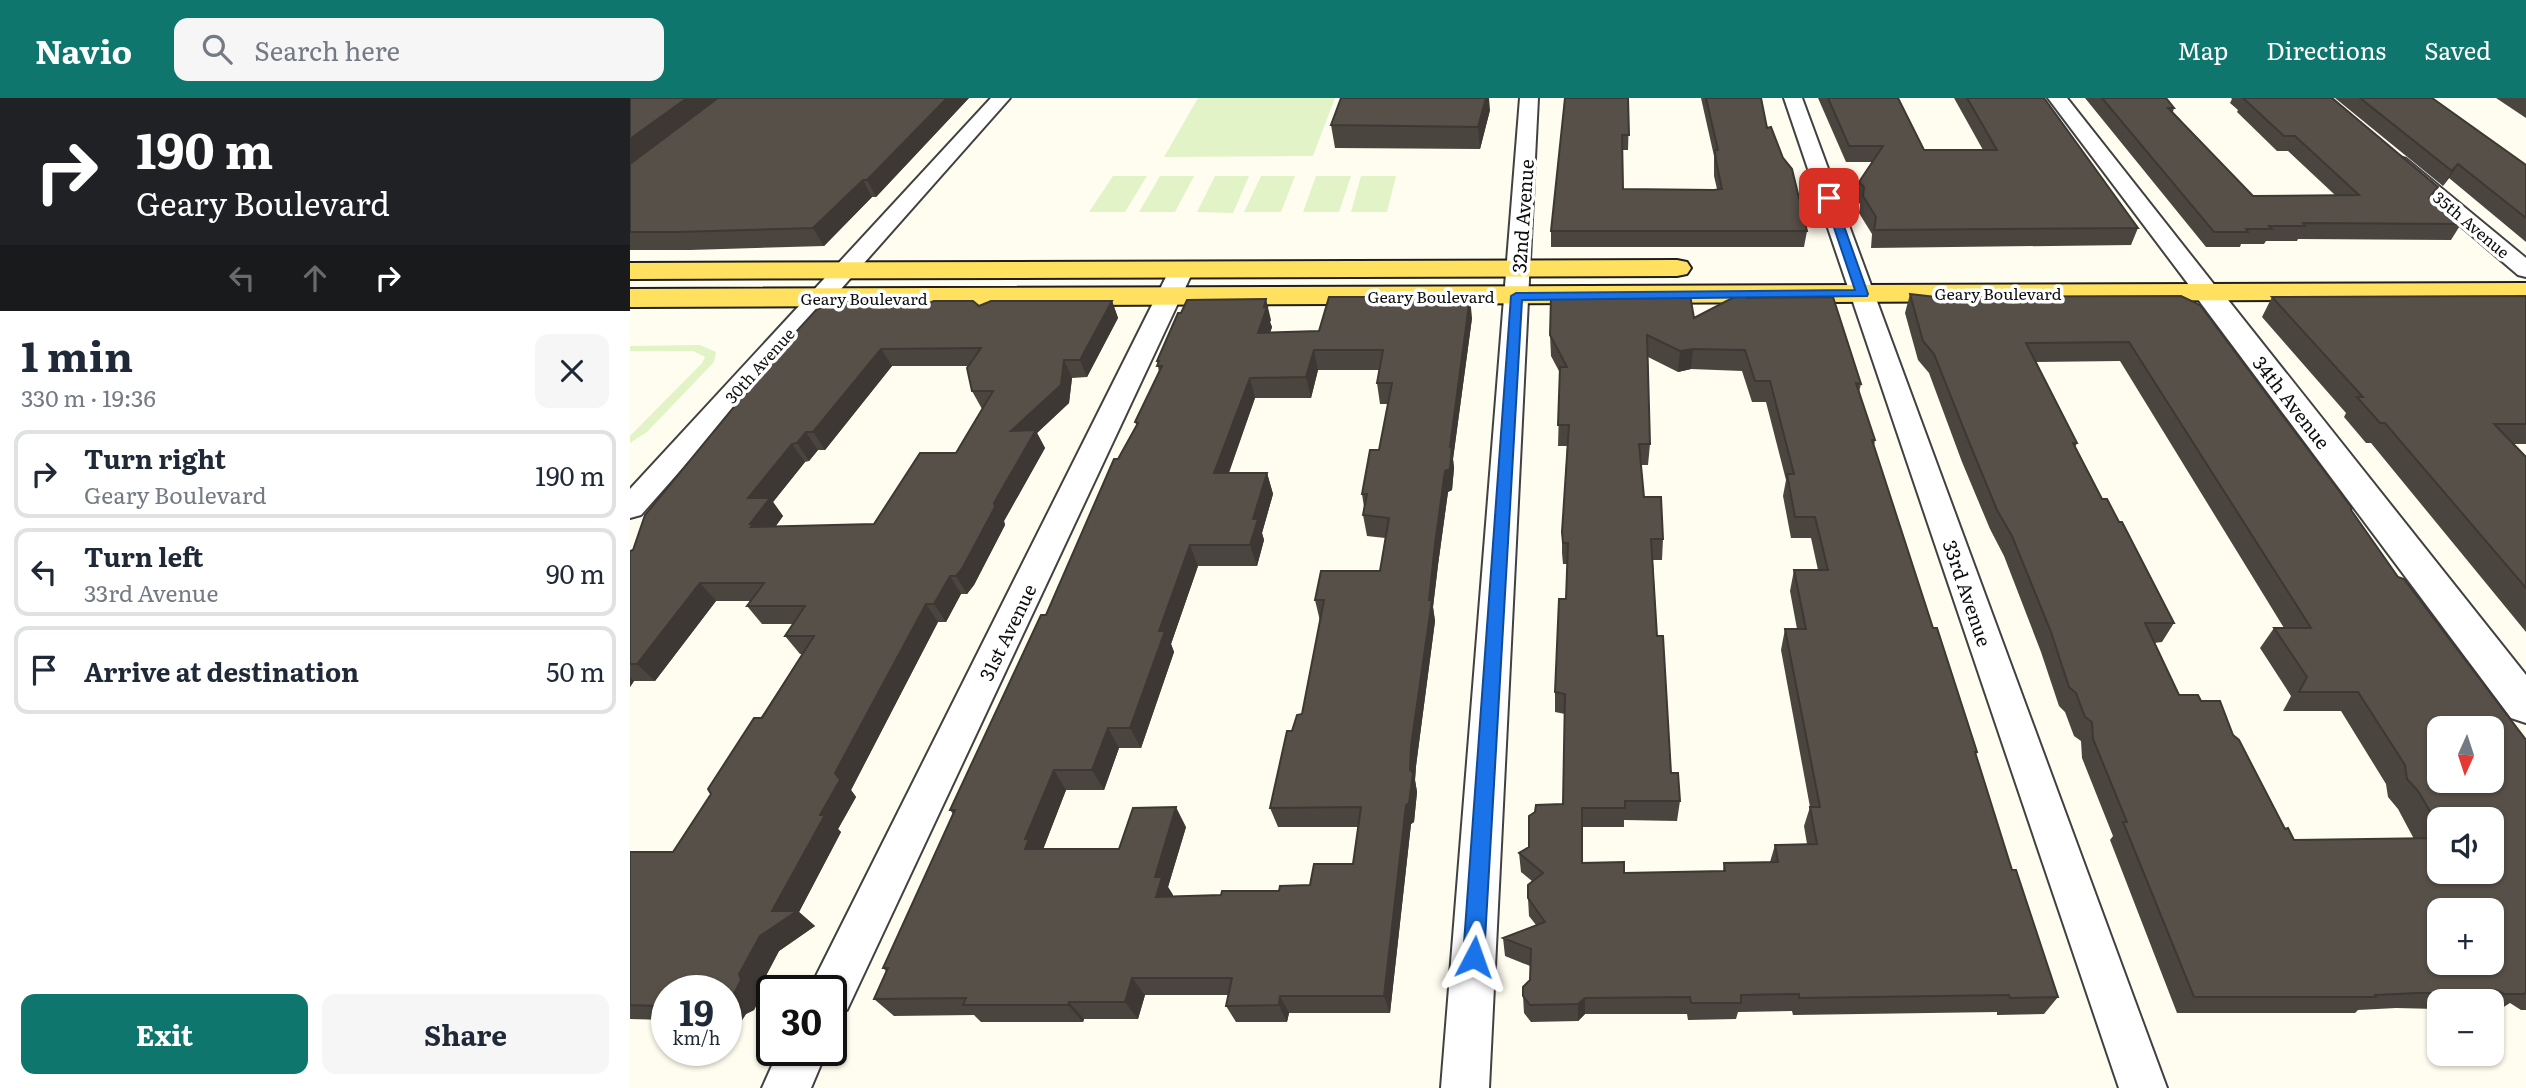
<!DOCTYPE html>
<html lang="en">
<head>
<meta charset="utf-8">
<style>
  body { margin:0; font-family:Literata,serif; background:#f6f6f7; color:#1f2937; height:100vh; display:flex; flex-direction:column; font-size:26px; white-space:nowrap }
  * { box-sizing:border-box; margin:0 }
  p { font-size:23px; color:#747a83 }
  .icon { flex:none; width:38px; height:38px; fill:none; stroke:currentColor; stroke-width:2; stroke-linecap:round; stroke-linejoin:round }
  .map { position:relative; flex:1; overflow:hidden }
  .side { display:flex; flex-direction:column; background:#fff; width:630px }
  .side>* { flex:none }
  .hud { background:#202124; color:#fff; overflow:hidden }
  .needle { width:46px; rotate:183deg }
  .fabs { position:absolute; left:1797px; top:618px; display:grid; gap:14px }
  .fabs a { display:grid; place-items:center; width:77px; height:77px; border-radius:14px; background:#fff; box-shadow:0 2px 5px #0004; font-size:35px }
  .speed { position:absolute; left:21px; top:877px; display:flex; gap:14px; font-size:35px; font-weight:700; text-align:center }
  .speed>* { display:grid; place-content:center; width:91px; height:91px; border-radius:50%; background:#fff; box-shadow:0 2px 5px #0004; line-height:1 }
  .speed small { font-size:18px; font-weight:400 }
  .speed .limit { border:4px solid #111; border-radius:10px; background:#fff; color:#111 }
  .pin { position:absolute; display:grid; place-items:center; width:60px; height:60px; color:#fff; margin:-30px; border-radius:14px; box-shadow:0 4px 10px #0006 }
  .me { position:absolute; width:77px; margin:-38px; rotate:4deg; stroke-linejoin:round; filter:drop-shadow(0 0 5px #0008) }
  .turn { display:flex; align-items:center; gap:24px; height:147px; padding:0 21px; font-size:32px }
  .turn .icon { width:91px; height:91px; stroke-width:2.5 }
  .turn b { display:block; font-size:49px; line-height:60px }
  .lanes { display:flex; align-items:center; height:66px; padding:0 21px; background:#0003; justify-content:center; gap:35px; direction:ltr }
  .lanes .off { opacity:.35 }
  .round { display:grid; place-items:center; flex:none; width:74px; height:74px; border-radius:14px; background:#f6f6f7 }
  .summary { display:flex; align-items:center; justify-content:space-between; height:119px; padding:0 21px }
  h1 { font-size:42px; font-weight:700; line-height:52px }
  .primary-button { display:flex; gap:14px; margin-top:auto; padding:14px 21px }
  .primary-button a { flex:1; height:80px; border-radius:14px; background:#0f766e; color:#fff; font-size:28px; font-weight:700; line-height:80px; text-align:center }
  .primary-button a+a { background:#f6f6f7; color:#1f2937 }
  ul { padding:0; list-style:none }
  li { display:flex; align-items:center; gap:21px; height:88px; margin:0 14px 10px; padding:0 7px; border:4px solid #e0e1e3; border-radius:14px }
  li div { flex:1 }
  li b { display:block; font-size:26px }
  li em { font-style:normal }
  header { display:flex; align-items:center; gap:42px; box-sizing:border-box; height:98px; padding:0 35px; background:#0f766e; color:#fff }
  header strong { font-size:33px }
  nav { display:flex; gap:38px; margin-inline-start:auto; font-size:24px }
  .search { width:490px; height:63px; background:#f6f6f7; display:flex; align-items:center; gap:18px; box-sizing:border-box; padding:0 24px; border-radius:14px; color:#747a83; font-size:26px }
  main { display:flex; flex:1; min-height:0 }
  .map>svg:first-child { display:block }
  .pitch { fill:#e2f3c8 }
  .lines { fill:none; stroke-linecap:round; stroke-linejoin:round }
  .minor-casing { stroke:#414141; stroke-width:4 }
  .tertiary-casing { stroke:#414141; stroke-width:4 }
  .primary-casing { stroke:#1f1f1f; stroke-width:4 }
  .minor { fill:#fff; fill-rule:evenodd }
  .tertiary { fill:#fff; fill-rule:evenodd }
  .primary { fill:#ffe05f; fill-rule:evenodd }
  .wall { fill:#4b453f; fill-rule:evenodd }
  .shaded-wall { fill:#3d3833 }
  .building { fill:#575049; stroke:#3d3833; stroke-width:2; fill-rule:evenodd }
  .route { fill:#1a73e8; stroke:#114b97; stroke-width:2 }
  .labels { text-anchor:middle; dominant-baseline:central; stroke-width:7; stroke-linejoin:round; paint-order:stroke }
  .far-street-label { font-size:16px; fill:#0e0e0e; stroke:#fff }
  .street-label { font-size:19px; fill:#0e0e0e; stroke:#fff }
</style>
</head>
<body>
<header>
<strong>Navio</strong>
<div class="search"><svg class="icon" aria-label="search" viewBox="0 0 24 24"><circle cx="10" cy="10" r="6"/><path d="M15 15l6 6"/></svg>Search here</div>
<nav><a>Map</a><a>Directions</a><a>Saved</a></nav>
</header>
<main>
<section class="side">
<div class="hud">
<div class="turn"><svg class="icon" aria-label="right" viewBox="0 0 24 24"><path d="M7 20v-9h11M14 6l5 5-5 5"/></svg><div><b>190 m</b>Geary Boulevard</div></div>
<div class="lanes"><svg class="icon off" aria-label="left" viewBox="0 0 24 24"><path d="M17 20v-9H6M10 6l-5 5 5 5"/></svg><svg class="icon off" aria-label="ahead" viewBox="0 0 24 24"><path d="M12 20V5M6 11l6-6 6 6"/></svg><svg class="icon" aria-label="right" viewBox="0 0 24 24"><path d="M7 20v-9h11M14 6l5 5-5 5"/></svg></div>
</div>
<div class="summary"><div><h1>1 min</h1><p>330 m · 19:36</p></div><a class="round"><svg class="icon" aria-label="close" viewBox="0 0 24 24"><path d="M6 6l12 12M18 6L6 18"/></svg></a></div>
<ul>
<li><svg class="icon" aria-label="right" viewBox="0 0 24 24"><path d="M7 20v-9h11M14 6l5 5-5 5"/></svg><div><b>Turn right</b><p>Geary Boulevard</p></div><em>190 m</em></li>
<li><svg class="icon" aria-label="left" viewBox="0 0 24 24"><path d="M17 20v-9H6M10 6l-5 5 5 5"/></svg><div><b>Turn left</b><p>33rd Avenue</p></div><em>90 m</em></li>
<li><svg class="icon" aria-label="arrive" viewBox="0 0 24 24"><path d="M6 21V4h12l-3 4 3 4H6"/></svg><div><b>Arrive at destination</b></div><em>50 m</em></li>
</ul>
<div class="primary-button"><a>Exit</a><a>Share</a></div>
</section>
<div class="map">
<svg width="1896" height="990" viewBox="0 0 1896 990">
  <rect width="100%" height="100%" fill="#fffdef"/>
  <!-- pitch -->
  <path class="pitch" d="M568,0H705L683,58L534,59Z
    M483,78H517L495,114H459Z
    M530,78H564L545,114H509Z
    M585,78H619L603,115L567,114Z
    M631,78H665L651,114H614Z
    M686,78H721L709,114H673Z
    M731,78H766L757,114H721Z
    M70,247L86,254L84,264L17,334L0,345V338L72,265L75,259L63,253H0V248Z"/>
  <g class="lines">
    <!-- minor casing -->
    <g class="minor-casing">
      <path id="minor" d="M361,0H380L11,417L0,420V391Z
        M890,0H908L859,990H811Z
        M1154,0H1172L1537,990H1489Z
        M1418,0H1437L1586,189L1589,194L1586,199L1577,201L1568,199Z
        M1769,59L1776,61L1896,160V179L1888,177L1762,69L1759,65L1762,61Z
        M552,164L560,166L564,171L217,912L201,918V892H180L185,880L540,171L544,166Z
        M149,952H197L181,990H132Z"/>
    </g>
    <!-- tertiary casing -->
    <g class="tertiary-casing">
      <path id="tertiary" d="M1577,186L1587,188L1896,577V625L1881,620L1567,200L1563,194L1567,188Z"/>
    </g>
    <!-- primary casing -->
    <g class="primary-casing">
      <path id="primary" d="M1047,162L1057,164L1061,170L1057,176L1047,178L0,181V165Z
        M1896,185V201L0,209V191Z"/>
    </g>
    <!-- minor -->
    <use href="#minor" class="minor"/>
    <!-- tertiary -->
    <use href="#tertiary" class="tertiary"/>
    <!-- primary -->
    <use href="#primary" class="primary"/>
  </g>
  <!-- wall -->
  <path class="wall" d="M0,0H339L246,99H242L194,148L60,152H0Z
    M1071,0H1131L1137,30L1177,133L1174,149H921V133L999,17L998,52H992L993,91H1087L1084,78V58Z
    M1188,0H1268L1294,52H1353L1324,0H1414L1508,130L1501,147L1241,150L1242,136L1229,115L1230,106L1225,101L1229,84L1242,64H1216Z
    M1455,0H1536L1544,10L1543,14L1623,98L1705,97L1658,53H1647L1607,14L1608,12L1600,5L1602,1L1601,0H1702L1801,101L1831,126L1821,142L1668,141L1667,143H1636L1634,146H1611L1610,149H1576Z
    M1705,0H1802L1896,67V144L1819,80L1813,88Z
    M1866,0H1896V20Z
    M860,12L850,51L705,50L701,27Z
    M1280,196L1306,199L1551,198L1721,412L1768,479L1896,642V912H1891L1880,905L1869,912H1862V903H1810V909L1807,911L1766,910L1728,912L1725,915H1547L1480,742L1483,738L1452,660L1451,643L1444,638L1435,614L1429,608L1411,554L1374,458L1360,431L1332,364L1299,275L1288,262L1275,215ZM1490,263L1654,530H1644L1630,550L1661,598L1653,613H1711L1756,686L1758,699L1768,711L1784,741L1664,742L1655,731L1603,637L1571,603L1549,597L1524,545L1532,544L1544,525L1472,401L1445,350L1447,345L1406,264ZM1810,721L1862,774H1810Z
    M1896,198V346H1884L1896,359V534L1741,345H1736L1714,319L1716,315L1632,219L1642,199Z
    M817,200L842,220L823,361L824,370L822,392L818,394L808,467L803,509L805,523L786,668L785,682L787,694L784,724L781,726L760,915H659L657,924H606L596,908L598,897H515L508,921H454L453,924H351L344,917L264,918L244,901L256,873L253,870L323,716L320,712L416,517L488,361L507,328L505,324L529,274L527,263L641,222L640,224L642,229L640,235L689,233ZM688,272H749L747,285L750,306H758L749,352L732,396L734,409L733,417L737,438L755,440L750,473L685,502L690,523L672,616L662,633L640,710L648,729H728L723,766L680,787L649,793L591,797L543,798V797L538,789L556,729L489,751H413L436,692H474L489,650H511L544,554L541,546L568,468H627L634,442L632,435L643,396L637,375H599L625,300H681Z
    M1117,200L1231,286L1229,294L1245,342L1244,348L1303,530L1347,654L1346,657L1382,772L1428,899L1414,916L1367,917V914L1163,917L1162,913L1108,914L1106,921L1058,922L1057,916H955L948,923L901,924L894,915L893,898L900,882V868L875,858L873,840L906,827L899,818L898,800L902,783L891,774L889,755L899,749L933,706L935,616L925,614V594L936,501L937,466H933L932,455V434L937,348H928L930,275L921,258L920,237L1064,220ZM1018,259L1048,274L1061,271L1112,273L1122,304H1136L1156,382L1153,398L1161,440H1181L1188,472H1164L1160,493L1167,531H1155L1151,552L1180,709L1174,728L1177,746L1145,747L1140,764L1094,765L1093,773L994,775L952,765V729H994V722L1047,723L1050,703L1041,675L1027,538L1023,462H1032L1033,441L1014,399L1011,367H1018L1020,346Z
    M482,203L488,220L457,279L442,280L439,305L407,335L415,350L374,423L375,427L344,487L337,496H331L316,524H308L221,692L226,699L208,731L211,734L169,814L185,828L149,853L129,891L132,896L124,912L116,916L112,922H106L96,928V892H37V922L0,921V754H43L172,556H170L155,538L163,526H132L117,508L121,503H86L25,583H4L0,589V453L3,452L117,293L115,290L291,208H349ZM262,268H339L342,293L352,311L326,355L244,426L146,428L153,418L143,404L175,364L179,363L188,352H195Z"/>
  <!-- shaded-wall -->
  <path class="shaded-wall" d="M57,0H90L0,67V41Z
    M317,0H339L246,99L237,82Z
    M856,0H859L860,12L850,51L848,29Z
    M1828,66L1819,80L1813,88L1822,73Z
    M233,82L242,99L194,148L183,130Z
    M840,199L842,220L823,361L824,370L822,392L818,394L808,467L803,509L805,523L786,668L785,682L787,694L784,724L781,726L760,915L754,898L781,648L805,446Z
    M636,201L641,222L640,224L642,229L633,256L628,235Z
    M482,203L488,220L457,279L450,262Z
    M251,251L262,268L195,352L183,334Z
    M1063,251L1061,271L1048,274L1050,253Z
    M684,252L688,272L681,300L676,279Z
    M434,262L442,280L439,305L407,335L415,350L374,423L375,427L344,487L337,496L326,478L364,405L381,333Z
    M620,280L625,300L591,396L584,375Z
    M176,334L188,352L179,363L167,345Z
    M162,346L175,364L143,404L153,418L136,441L135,447L120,426L118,400Z
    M637,375L643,396L632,435L634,442L627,468L620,447L623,421Z
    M560,447L568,468L541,546L544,554L511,650L500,630L529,533Z
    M320,478L331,496L316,524L304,506Z
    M70,485L86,503L25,583L7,566Z
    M296,506L308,524L221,692L226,699L208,731L211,734L169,814L185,828L149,853L129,891L132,896L124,912L116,916L112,922L96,912V901L142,813L190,717L205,675Z
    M0,579L4,583L0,589Z
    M478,630L489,650L474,692L462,672Z
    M424,672L436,692L411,757L395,751V741Z
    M546,709L556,729L538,789L543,797L537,817L526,799L525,779Z
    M502,880L515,897L508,921L495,904Z
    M650,898L659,915L657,924L649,907Z
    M955,900V916L948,923V906Z
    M439,904L454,921L453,924L438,907Z
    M96,915L106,922L98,928L96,927Z"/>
  <!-- building -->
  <path class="building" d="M0,0H57L0,41Z
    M88,0H317L237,82H233L183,130L47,134H0V66Z
    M711,0H856L848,29L701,27Z
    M935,0H998L999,37H992L993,91L1084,92L1092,91L1086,63L1085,52H1088L1076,0H1131L1137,30L1141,29L1153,60L1162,71L1177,133H921Z
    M1198,0H1268L1294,52H1367L1337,0H1414L1508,130L1244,132L1246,119L1233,98L1234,89L1229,84L1253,48H1219Z
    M1472,0H1536L1544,10H1538L1623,98L1729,97L1665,38H1654L1613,0H1702L1808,89L1799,100L1831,126L1673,125L1675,128H1639L1642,131H1616L1618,134H1584Z
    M1730,0H1802L1896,67V120L1828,66L1822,73Z
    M813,195L817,200L840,199L820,349H822L820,371L815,373L805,446L799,502H802L781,648L780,672L783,675L779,705L776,707L754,898H650L649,907L596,908L602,880H502L495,904H439L438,907H333L336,900L244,901L258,870H253L325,712H320L411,517H416L484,361H488L508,325L505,324L532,268H527L529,263H527L548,215H551L557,202L636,201L634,209H637L628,235L689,233L699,199H805ZM684,252H753L747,285H762L749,352H740L732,396H737L733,417L759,420L750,473H691L685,502H694L672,616L667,617L662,633H657L640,710L731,709L723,766H684L680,787L650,788L649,793H592L591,797L526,799L532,779H525L546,709L503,710L489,751H395L399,741H395L424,672H462L478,630H500L535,533H529L560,447H620L628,421H623L637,375H584L620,280L676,279Z
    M1112,195L1117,200L1203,199L1231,286L1226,285L1245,342H1242L1303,530H1307L1347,654H1345L1382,772H1386L1428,899L1380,900L1379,897L1169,900V896L1111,897V905H1061L1060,899L955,900L948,906L900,907L893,898V889L900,882L901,851L873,840L915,824L898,800V787L913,775L889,755L899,749V718L905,714L906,707L933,706L935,596L925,594L929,501H936L938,445H933L932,434L939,327H928L930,269H937L920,237L921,199L987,200V197L1044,200L1060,197L1064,220ZM1017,237L1050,253L1063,251L1115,252L1125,283H1140L1164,376H1157L1165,419H1185L1198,472H1164L1176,531H1155L1190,709H1180L1187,746L1145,747L1148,764L1094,765L1095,773L994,775V764L952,765V710H995V703H1050L1048,675H1041L1033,538H1027L1021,441H1033L1031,399H1014L1009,346H1020Z
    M1280,196L1306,199L1551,198L1570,207L1722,410L1721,412L1768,479L1774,481L1896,642V894L1894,896H1874L1866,892H1833L1831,895H1789L1745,897L1746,899H1564L1493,724H1497L1463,641L1462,624L1455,619L1446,595L1439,589L1421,534L1382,438L1367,412L1339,344L1304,256L1293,243ZM1499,244L1681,530H1644L1677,579L1669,594H1728L1775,667L1777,681L1788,693L1810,730V721H1862V774H1810V740L1664,742L1658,730L1655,731L1609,642L1603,637L1590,603H1571L1568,597H1549L1515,525H1544L1492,424H1489L1477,401H1472L1443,345H1447L1396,245ZM1810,630H1862V682H1810ZM1810,812H1862V864H1810Z
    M1896,198V326H1864L1896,359V490L1755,325H1750L1727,299H1733L1642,199Z
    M286,203L291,208L304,203H343L349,208L361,203H482L450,262H434L431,287L381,333L406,332L364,405L365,409L333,469L326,478H320L304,506H296L205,675L210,682L190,717H195L142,813H167L130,838L109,876L111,882L103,898L96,901V892H37V914H26V908L0,907V754H43L81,696L78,691L124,620H132L184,538H155L175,508H117L134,485H70L7,566H0V453L3,452L15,417L118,292L115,290L186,212L201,204ZM351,250L337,270L342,293H363L326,355H290L244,426L121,429L123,426H120L140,400H118L162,346L167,345L176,334H183L251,251Z"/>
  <!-- route -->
  <path class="route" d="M1199,97L1204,100L1238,196L1237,198L892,202L854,859L851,866L844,869L836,866L833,859L881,198L886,195L1225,192L1194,100Z"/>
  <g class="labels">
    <!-- far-street labels -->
    <g class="far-street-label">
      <text transform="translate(1842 126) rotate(40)">35th Avenue</text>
      <text x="1368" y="195">Geary Boulevard</text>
      <text x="801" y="198">Geary Boulevard</text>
      <text x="234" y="200">Geary Boulevard</text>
      <text transform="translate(129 267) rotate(-48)">30th Avenue</text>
    </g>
    <!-- street labels -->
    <g class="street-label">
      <text transform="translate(892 118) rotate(-86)">32nd Avenue</text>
      <text transform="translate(1662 304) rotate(52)">34th Avenue</text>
      <text transform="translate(1338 495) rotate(71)">33rd Avenue</text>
      <text transform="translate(377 534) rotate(-64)">31st Avenue</text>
    </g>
  </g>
</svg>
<div class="fabs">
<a><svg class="needle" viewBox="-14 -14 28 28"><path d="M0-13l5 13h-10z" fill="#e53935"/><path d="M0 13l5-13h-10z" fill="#747a83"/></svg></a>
<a><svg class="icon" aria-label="sound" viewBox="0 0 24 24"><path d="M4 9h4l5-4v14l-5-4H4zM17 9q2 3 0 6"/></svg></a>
<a>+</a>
<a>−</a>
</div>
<div class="speed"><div>19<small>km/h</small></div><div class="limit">30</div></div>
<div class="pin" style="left:1199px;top:100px;background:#d93025"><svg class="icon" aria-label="arrive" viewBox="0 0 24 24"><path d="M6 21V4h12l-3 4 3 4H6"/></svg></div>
<svg class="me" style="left:844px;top:859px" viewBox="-20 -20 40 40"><path d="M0-17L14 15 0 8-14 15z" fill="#1a73e8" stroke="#fff" stroke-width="4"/></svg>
</div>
</main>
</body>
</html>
